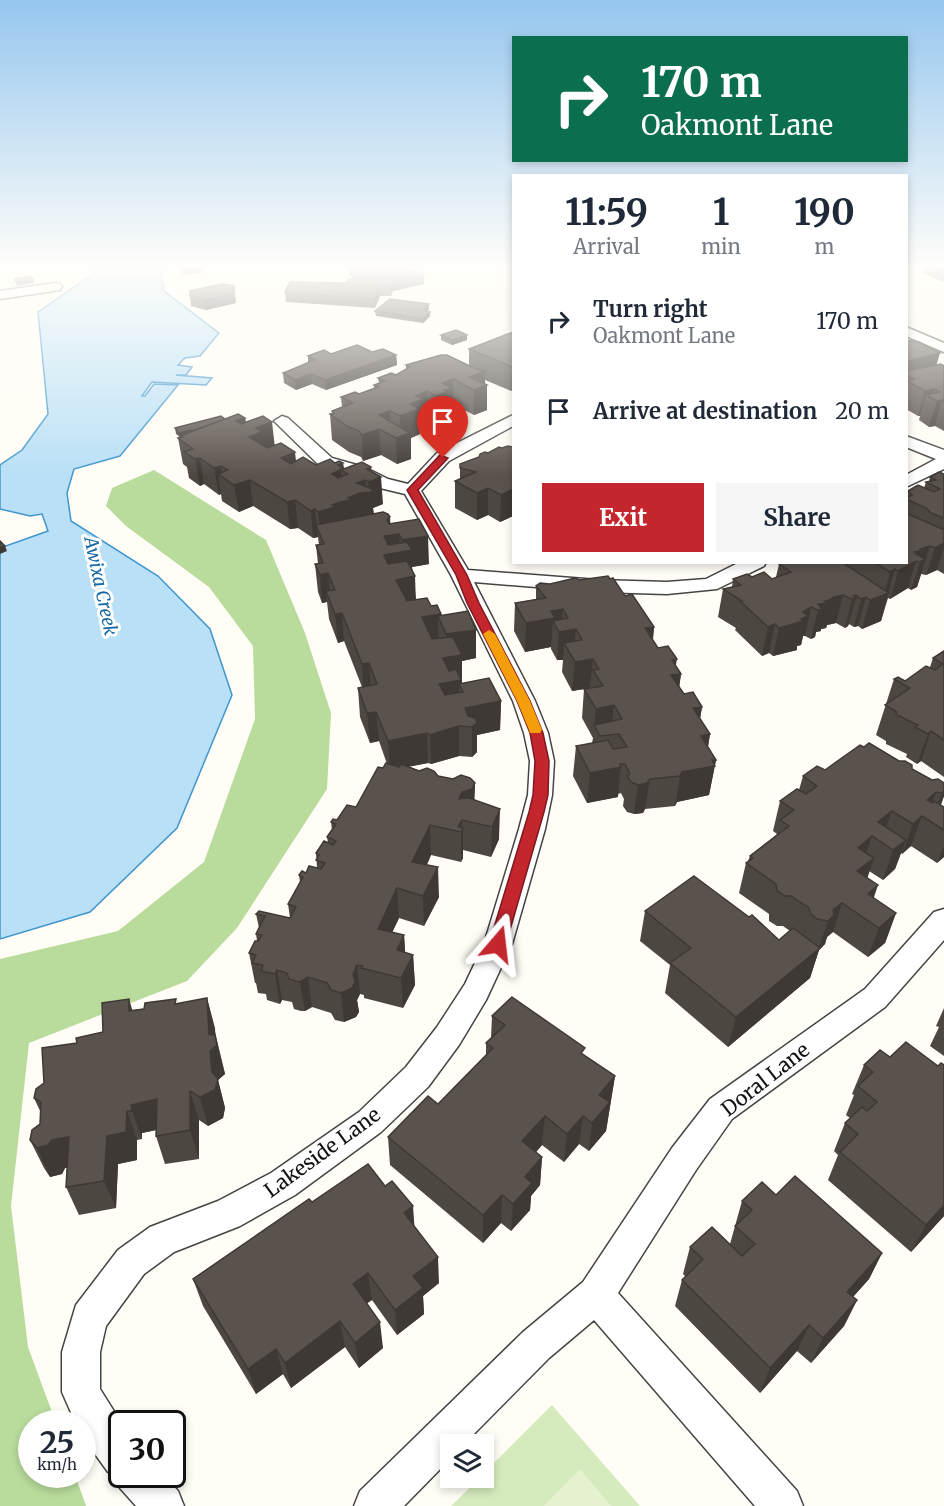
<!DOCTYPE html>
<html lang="en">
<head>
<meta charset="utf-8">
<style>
  body { margin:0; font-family:Merriweather,serif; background:#f6f6f7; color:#1f2937; height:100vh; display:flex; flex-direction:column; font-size:22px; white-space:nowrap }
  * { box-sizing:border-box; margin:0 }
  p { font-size:20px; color:#747a83 }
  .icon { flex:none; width:33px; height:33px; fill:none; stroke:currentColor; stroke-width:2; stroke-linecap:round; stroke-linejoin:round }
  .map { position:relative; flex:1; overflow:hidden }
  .drawer { position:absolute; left:512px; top:174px; width:396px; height:390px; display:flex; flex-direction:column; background:#fff; border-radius:0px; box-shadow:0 3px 9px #0003 }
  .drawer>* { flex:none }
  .hud { position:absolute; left:512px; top:36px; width:396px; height:126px; border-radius:0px; box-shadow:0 3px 9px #0003; background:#0b6e4f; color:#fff; overflow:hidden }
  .controls { position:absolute; left:440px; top:1434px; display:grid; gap:12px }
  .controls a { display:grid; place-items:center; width:54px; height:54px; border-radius:0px; background:#fff; box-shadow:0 3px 9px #0003; font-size:30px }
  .speed { position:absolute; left:18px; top:1410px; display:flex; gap:12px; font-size:30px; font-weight:700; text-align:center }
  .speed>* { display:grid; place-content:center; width:78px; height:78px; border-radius:50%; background:#fff; box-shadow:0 3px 9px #0003; line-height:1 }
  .speed small { font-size:15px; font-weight:400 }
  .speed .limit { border:3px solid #111; border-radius:9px; background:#fff; color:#111 }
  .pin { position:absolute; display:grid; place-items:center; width:51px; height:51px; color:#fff; margin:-62px -26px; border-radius:50% 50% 50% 0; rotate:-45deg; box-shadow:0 0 6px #0007 }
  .pin .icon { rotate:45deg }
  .me { position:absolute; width:66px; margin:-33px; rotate:17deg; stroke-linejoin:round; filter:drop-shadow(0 0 4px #0008) }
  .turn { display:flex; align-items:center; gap:21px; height:126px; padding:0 30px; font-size:27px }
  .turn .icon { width:78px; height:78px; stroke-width:2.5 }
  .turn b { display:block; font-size:42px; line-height:51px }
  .eta { display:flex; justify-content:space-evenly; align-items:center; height:102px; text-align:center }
  .eta b { font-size:36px; font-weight:700; line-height:42px }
  .cta { display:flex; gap:12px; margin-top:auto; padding:12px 30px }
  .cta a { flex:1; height:69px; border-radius:0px; background:#c4262e; color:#fff; font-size:24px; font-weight:700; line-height:69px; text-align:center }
  .cta a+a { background:#f6f6f7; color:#1f2937 }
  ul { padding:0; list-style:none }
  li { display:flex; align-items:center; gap:18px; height:90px; padding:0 30px }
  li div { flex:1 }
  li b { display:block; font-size:22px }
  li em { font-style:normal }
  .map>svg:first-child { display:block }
  .green { fill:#d5ebbd }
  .forest { fill:#b9dc9c }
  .pitch { fill:#e6f2cf }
  .water { fill:#b9e0f7; stroke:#3f96cf; stroke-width:1.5 }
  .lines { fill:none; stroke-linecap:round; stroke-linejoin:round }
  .minor-casing { stroke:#444; stroke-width:3 }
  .minor { fill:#fff; fill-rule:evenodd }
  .wall { fill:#4d4742 }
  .shaded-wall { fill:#3f3936 }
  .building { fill:#5a524d; stroke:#3f3936; stroke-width:1.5 }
  .route { fill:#c4262e; stroke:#7f191e; stroke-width:1.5 }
  .slow { fill:#f59e0b }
  .labels { text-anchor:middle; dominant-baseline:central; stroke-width:6; stroke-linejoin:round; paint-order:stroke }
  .water-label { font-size:18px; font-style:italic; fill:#1768a6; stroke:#fff }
  .near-street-label { font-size:20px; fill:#111; stroke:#fff }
</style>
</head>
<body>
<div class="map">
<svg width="944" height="1506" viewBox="0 0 944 1506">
  <rect width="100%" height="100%" fill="#fffdf5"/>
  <!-- green -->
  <path class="green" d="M552,1405L640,1506H451L480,1478H483V1474Z"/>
  <!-- forest -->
  <path class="forest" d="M154,470L266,540L305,633L331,713L327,789L237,928L187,981L29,1043L11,1206L28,1347L56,1423L32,1424V1474L75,1475L86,1506H0V959L118,931L204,862L255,719L253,646L209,587L126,526L106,506L112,488Z"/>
  <!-- pitch -->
  <path class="pitch" d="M580,1469L611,1506H544Z"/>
  <!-- water -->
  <path class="water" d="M96,265H161L160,269L164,291L219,333L200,356L185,358L178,365L192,367L186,375H176L212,378L206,385L152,382L142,396H145L154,384L178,385L120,456L74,469L67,493L71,521L158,576L210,629L232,695L177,828L90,912L0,939V548L48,531L42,514L30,516L0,509V465L22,450L48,414L38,312L96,272Z"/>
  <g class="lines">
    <!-- minor casing -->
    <g class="minor-casing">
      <path id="minor" d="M55,283L60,284L62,287L60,290L0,299V291Z
        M906,327L944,343V352L906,336Z
        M513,415V426L449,461L421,491L468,570L598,580L667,582L706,579L740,562H766L764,566L717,589L667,594L598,592L474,582L535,701L548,733L554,761L552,795L545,829L512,944L486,1000L459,1045L428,1087L381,1132L295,1195L240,1226L174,1252L144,1274L106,1326L100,1352V1389L122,1424V1474H162L178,1491L184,1506H136L120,1488L114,1475L108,1472L82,1436V1424H76L62,1392V1352L76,1305L118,1250L150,1227L218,1201L271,1173L359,1112L406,1067L437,1027L465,984L484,944L519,829L528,795L530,761L524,733L513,701L451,575L405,494L376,487L352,475L320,466L274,421L282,416L288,418L332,458L364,467L388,479L408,484L437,453Z
        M906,436L944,450V469L906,487V475L936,459L906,447Z
        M944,909V940L885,1007L732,1119L696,1170L618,1293L797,1491L803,1506H755L594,1320L549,1358L464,1444H450V1459L404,1506H354L360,1491L523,1332L583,1282L672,1148L710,1099L865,989L934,912Z"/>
    </g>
    <!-- minor -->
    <use href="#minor" class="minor"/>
  </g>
  <!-- wall -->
  <path class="wall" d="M924,265H944V282L922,273Z
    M350,267L378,269L424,275V284L393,291L391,296H380L375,308L286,302L285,292L346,283L354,278L350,276Z
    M234,286L236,303L206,310L191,306L190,296Z
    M429,304V309L427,311L430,316L423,323L376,316L375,311Z
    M513,332V390L511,391L485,380L487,410L474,415L453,404H452V413L447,414V417L437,421L428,416L423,418L424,424L420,426V434L411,438V459L397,464L381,455L363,461L361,457L349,452L332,440L330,414L332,413V411L342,407L341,397L359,394L374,389V385L379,383L378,378L396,375L406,369V365L469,366V349Z
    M441,335H467V340L452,345L441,340Z
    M906,340L937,365L944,366V431L935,426L929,427L919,420L920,416H918L906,409Z
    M372,352L396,355L397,365L326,390L312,384L296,390L284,383L283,373L308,362V356L331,354Z
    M245,418L246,422L275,445L296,461L316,465L335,463H343L344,469L371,467V471L383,504L373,508L374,514L390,517V524L429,564L412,567L416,600L431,606L441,615L476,658L462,661V683L501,701L500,730L477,735V752L472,757L459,756L431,764L428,763L408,767L438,776L475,783L474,800L499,839L491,857L463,850V858L461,862L431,855L427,865L439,897L424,926L399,918L392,932L404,935L405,952L413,955L415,985L403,1008L364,998V995L360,994L357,1000L359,1012L356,1017L344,1022L335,1020L331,1013L312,1007L305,1011H301L294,1009L292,1002L282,1000L280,1004L267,1000L266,994L258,993L256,983H255L249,953L257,941L256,934L259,928L256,914L290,918L288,904L300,882L299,875L317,868L316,853L328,843L327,837L332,830L331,822L337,820L356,807L383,768L387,764L379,741L370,743L360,717L358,688L362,687L344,641L338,643L329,619L327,602L322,603L318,592L315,564H318L316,545H319L318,537L313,538L298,528L290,529L253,506L239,512L222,501L221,494L219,495L204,484L200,486L189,478L187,467L183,464L178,438L180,437L176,434L175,428L225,419Z
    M513,447V516L500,522L488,515L477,520L455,508V481L460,479V464L502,448Z
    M944,474V574L937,570L926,575L921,574L917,587L911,590L908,588L890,599L888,598L881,621L862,629L858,626L854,627L849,624L848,626L845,628L836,623L827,625L826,628L821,629V631L816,632L815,637L811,639L805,636H803L801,645L797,646V650L773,656L769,653L762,656L735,630L736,628L718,617L723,589L732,587L733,579L752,577L772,579L776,577L779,564L784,562H906V498L908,491L924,488L926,482L929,481L930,477Z
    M610,579L654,627L653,640L658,648L676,666L681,674L679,687L684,694L702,707L700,719L710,734L708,747L716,760L709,795L677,802L675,806L645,809L643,813L634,814L627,812L623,806L624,799L621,793L618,794V797L587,803L573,776L576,746L592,743L593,738L582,718L584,689L590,688L572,691L562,672L563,660H557L551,649V647L525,652L514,631L515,603L536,599V586L580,580Z
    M944,651V777L921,761L917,764L906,757L907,754L886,744V741L876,735L894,679L905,681L930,667L933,658Z
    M912,769L932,780L944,796L941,805L944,807V857L937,863L911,846L902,854L901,853L895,869L883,880L869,871L867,878L874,898L896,913L885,943L868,957L833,932L827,937L825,944L819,950L810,978L728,1047L665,993L670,965L640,941L645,911L779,940L790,931L783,926H777L769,921V914L739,893L746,863L748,861L750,856L776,835L777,834L773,831L780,801L799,790L803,776L825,770Z
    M207,998L225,1074L218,1080L225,1108L223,1118L208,1126L199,1120V1159L165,1164L156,1136V1130L142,1133V1139L137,1140V1160L118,1164L116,1208L79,1215L66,1187L67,1168H65L62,1174L50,1177L44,1168L30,1140L40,1124L41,1113L34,1098L44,1083L77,1043L103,1032L133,1010L177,1004Z
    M944,1008V1056L930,1046L939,1027L936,1026Z
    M492,1016L584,1055L615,1076L606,1131L589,1151L579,1144L564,1162L542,1145L536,1152L542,1157L540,1185L531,1196L530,1210L511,1231L501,1223L483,1243L390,1165L388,1137L438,1104L486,1055V1043L491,1038Z
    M880,1050L944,1216L911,1252L828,1180L838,1155L834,1151L845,1123L850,1118L846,1115L854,1095L852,1094L864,1065Z
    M776,1195L882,1253L869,1279L853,1297L857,1300L844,1326L811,1363L797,1351L760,1393L675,1306L682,1280L686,1277L683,1274L690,1247L730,1244L742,1201Z
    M312,1202L414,1226L439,1283L423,1296L424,1314L397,1335L372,1300L367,1303L383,1348L359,1368L345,1347L291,1388L283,1374L256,1394L203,1306L193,1279Z"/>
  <!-- shaded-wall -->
  <path class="shaded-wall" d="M202,268L203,273L183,275L182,271Z
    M424,275V284L393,291L391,296V287L393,282Z
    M33,279L34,283L17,286L16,282Z
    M380,286V296L375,308L374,299Z
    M234,293L236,303L206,310L204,300Z
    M429,304V309L423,315V310Z
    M430,312V316L423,323V319Z
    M467,335V340L452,345V340Z
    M940,353L933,377L914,379L906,371V362Z
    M396,355L397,365L326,390L325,380Z
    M513,366V390L511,391L512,367Z
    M485,371V386L487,385V410L474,415V390L469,377Z
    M311,374L312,384L296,390L295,380Z
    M453,379V404H452V413L447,414V417L437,421L436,396L442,383Z
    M935,389L932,399L926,395L920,416H918L925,391Z
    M427,391L428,416L423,418L424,424L420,426V434L411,438V459L397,464L396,438L401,436L400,416L416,396Z
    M942,400L935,426L929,427L937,401Z
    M390,411L391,436L379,415Z
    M245,418L249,444L236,421Z
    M272,422L275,448L265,451L249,437L256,428Z
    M379,429L381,455L363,461L362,435Z
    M191,430L192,435L180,436L179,433Z
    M295,452L298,479L281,458Z
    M200,458L204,484L200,486L195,459Z
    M343,463L344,472L341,470L343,495L332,474L338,465Z
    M221,466L223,477L218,474L221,494L219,495L214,468Z
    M371,467L372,481L381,477L383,504L373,508L374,519L321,536L318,512L348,498L357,483L365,480L366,492H369L367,469Z
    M250,480L253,506L239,512L234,485Z
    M488,488V515L477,520V493Z
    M513,489V516L500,522L501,495Z
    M295,500L298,528L290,529L287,502Z
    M315,509L318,537L313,538L311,511Z
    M390,517L391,535L399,534L400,552H403L402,540L428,536L429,564L412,567L413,577L415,576L416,604L398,608L384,555V536L387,520Z
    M944,543V548L937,570L926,575L935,548Z
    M5,546L7,551L0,554V548Z
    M930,546L917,587L911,590L920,562L916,561L908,588L890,599L898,571L915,552L920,549Z
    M895,569L881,621L862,629L870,600L884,595L890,572Z
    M328,573L331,602L326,591L327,602L322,603L320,575Z
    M843,595L836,623L827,625L826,628L821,629V631L816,632L815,637L811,639L818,610V604L832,598Z
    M856,595L855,598H856L848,626L845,628L853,596Z
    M866,597L858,626L854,627L861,599Z
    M811,607L805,636H803L801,645L797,646V650L773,656L779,628Z
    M563,609L561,631L576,629L573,658L564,643L563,660H557L559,632L553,621L551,647L525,652L526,623L551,611Z
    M342,613L344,641L338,643L335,614Z
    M441,614V623L438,616L439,643L423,646L422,617Z
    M775,624L769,653L762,656L768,627Z
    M654,627L651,656L645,628Z
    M476,630V658L462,661V684H459V709L440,713L439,684L443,658H446V634Z
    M593,659L590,688L572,691L575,662Z
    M677,659L674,675L681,674L677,703L667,705L672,660Z
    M369,663L371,692L364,693L362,664Z
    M501,701L500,730L477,735V752L472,757V727L465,708Z
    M614,705L611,735L594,725L596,709Z
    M702,707L697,736L693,708Z
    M376,712L379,741L370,743L367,713Z
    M459,726V756L431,764L430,735Z
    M931,731L921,761L917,764L928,734Z
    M427,733L428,763L390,770L388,741Z
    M710,734L705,763L701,736Z
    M712,760H716L709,795L677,802L675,806L680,776L682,772Z
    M621,767L618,797L587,803L590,773Z
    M650,779L645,809L643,813L634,814L638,785Z
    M475,783L474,813L462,820V830L463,828V858L461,862V832H458L459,799L462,792Z
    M944,791V796L935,819L930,823L942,793Z
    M936,792L926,819L922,816L911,846L902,854L913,824L927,800Z
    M500,809L499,839L491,857L492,827Z
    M892,811L881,841L878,822Z
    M430,825L431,855L413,891L412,862Z
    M872,836L862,866L858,848Z
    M906,840L895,869L883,880L893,850Z
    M944,846V857L937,863Z
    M874,858L864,888L857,871Z
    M438,867L439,897L424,926L423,896Z
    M878,885L868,915V894Z
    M397,888L399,918L380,959L378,929Z
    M842,903L833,932L827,937L825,944L819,950L810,978L728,1047L736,1017L819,948L828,921L833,910Z
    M896,913L885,943L868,957L879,928Z
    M404,935L406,965L397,950Z
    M413,955L415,985L403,1008L401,978Z
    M357,965L360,994L357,1000L359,1012L356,1017L344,1022L341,993Z
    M277,970L282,1000L280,1004L275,974Z
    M308,977L312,1007L305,1011L300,982Z
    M207,998L215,1028L216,1046L215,1035L225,1074L218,1080L225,1108L223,1118L208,1126L200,1097L212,1072Z
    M129,999L138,1029L129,1011Z
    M615,1076L606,1131L589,1151L592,1123L599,1095Z
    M190,1091L199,1120V1159L190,1130Z
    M157,1099L166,1128L142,1133V1139L132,1111L131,1105Z
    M127,1111L137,1140V1160L118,1164L116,1208L104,1181L107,1136Z
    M545,1116L542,1145L521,1170L522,1141Z
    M583,1116L579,1144L564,1162L567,1134Z
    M69,1137L81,1165L65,1168L62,1174L50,1177L37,1148L52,1140Z
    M542,1157L540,1185L531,1196L530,1210L511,1231L513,1204L525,1177Z
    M502,1195L501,1223L483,1243V1215Z
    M944,1205V1216L911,1252L926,1225Z
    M413,1206L415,1234L404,1213Z
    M882,1253L869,1279L835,1317L847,1292Z
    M438,1257L439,1283L423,1296L424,1314L397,1335L395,1310L413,1276Z
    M368,1273L372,1300L357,1310L353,1284Z
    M857,1300L844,1326L811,1363L823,1338Z
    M340,1321L345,1347L291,1388L285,1363Z
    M380,1322L383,1348L359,1368L355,1343Z
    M809,1325L797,1351L760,1393L770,1368Z
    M276,1349L283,1374L256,1394L248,1369Z"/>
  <!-- building -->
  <path class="building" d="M180,265H200L202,268L182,271Z
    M351,265H373L378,269L394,265H404L424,275L393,282L391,287L380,286L374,299L285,292L290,282L346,283L348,280L355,278L354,275L364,273L350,267Z
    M927,265H944V272Z
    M31,276L33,279L16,282L14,279Z
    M222,284L234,286V293L204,300L190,296V291Z
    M390,299L429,304L423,310L430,312L423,319L375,311Z
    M456,330L467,335L452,340L441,335Z
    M513,332V366L512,367L469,349Z
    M906,340L919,342L940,353L906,362Z
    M357,345L372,352L383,349L396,355L325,380L311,374L295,380L283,373L315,360L308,356L324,350L331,354Z
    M441,355H447L476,369L485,371L469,377L487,385L474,390L453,379L442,383L452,388L444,390L447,392L436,396L427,391L416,396L423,399L410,404L419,409L400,416L390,411L379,415L410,433L396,438L379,429L362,435L359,431L347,426L330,414L334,413L332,411L353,403L341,397L355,392L359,394L378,387L374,385L385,381L378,378L391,373L396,375L410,367L406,365Z
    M941,364L944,366V402L942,400L937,401L926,395L940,392L935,389L925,391L907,381L914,379L906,375V373L908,372L906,371Z
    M238,414L245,418L236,421L241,424L263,416L272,422L256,428L262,432L249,437L267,448L281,443L295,452L281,458L291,464L303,457L316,465L330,459L335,463L339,461L343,463L338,465L343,468L332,474L338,478L348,474L341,470L362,462L371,467L367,469L381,477L369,482L365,480L357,483L372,489V492L360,493L348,498L351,500L340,502L332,505L335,507L318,512L315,509L311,511L295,500L287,502L250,480L234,485L218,474L228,470L221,466L214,468L200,458L195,459L184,452L193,449L178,438L182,437L180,436Z
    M221,416L225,419L192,431L191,430L179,433L175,428Z
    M508,446L513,447V489L501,495L488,488L477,493L455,481L476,472L460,468V464L479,457L480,454L485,452L488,453L499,447L502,448Z
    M939,472L944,474V518L931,513L926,508L906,499V498L912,495L908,491L918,485L934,492L940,489L926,482L936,480L930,477Z
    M383,512L388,514L390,517L387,520L389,524L419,519L428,536L402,540L399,534L384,536L388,545L407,542L412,550L384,555L388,564L407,561L415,576L396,580L407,601L427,598L431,606L437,605L441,614L422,617L432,639L453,637L462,655L443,658L449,671L456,669L461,680L439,684L445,695L463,692L459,684L489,678L501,701L465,708L468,716L475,718L477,723L472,727L459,726L430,735L427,733L388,741L376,712L367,713L358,688L377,684L369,663L362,664L342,613L335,614L326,591L335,590L328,573L320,575L315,564L323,563L316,545L324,544L316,525Z
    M906,513L942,529L944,528V543L935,548L930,546L920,549L923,550L915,552L918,553L916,554L925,559L920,562L916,561L898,571L895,569L890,572L877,564L879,562H906Z
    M0,541L5,546L0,548Z
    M784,562H842L889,593L870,600L866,597L861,599L856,595L853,596L856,598L852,599L843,595L834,597L832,598L834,599L825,601L828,603L818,604L822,609L818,610L811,607L803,612L808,616L801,619L803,621L779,628L775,624L768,627L740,601H742L723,589L741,585L733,579L747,574L752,577L764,572L772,579L791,572L779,564Z
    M608,576L610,579L613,578L625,596L632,594L654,627L645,628L658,648L668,646L677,659L672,660L681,674L671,675L684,694L693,692L702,707L693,708L710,734L701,736L716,760H712L715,766L682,772L680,776L650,779L647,783L638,785L631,782L627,776L630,774L625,764H620L621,767L590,773L576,746L608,740L613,749L627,747L619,734L600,736L594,725L622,719L614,705L596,709L584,689L603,686L593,670L599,669L593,659L575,662L564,643L582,640L576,629L559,632L553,621L568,618L563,609L551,611L555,618L526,623L515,603L546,598L536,586L540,583L550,584L575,578L580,580Z
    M468,611L476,630L446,634L438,616Z
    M944,651V740L931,731L928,734L915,727L918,725L895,714L897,712L885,705L910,688L894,679L898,677L905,681L926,666L935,670L943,664L933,658Z
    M869,743L899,761H905L912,765V769L932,780L938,779L944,783V791L942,793L936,792L927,800L933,803L934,801L944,807V830L922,816L913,824L892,811L878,822L906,840L893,850L872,836L858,848L874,858L857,871L878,885L868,894L896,913L879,928L842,903L833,910L834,915L828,921L817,919L810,913L809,908L791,896H785L777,891L776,884L746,863L753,858L750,856L789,826L780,820L794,810L780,801L797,789L806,794L817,786L803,776L817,766L825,770L860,745L864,747Z
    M386,763L399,767L401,764L419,771L427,768L434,771L438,776L453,779L461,775L470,778L475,783L472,789L462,792L459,799L469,798L500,809L492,827L462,820L458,827L463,828L461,832L430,825L412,862L438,867L423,896L397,888L378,929L404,935L397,950L413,955L401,978L361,968L363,966L357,965L353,974L355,982L352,988L341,993L331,990L327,983L308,977L300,982L296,981L289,979L287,973L277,970L275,974L261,971L263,965L252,963L256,955L249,953L255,941H258L262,935L256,934L265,916L256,914L259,911L290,918L296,907L288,904L303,877L299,875L302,871L306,873L309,866L321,869L325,863L316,860L319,855L316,853L324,841L333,845L336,841L327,837L336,824L331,822L333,819L337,820L347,805L356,807L378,767L383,768Z
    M694,876L749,917L752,915L779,940L793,928L820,948L736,1017L670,963L691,948L645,911Z
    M512,997L585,1048L581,1053L615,1076L599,1095L610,1102L592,1123L583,1116L567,1134L545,1116L522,1141L542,1157L525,1177L532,1183L513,1204L502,1195L483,1215L388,1137L428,1096L438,1104L493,1048L486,1043L505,1025L492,1016Z
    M207,998L209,1034L215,1035L217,1045L210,1051L212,1072L218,1079L215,1090L200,1097L190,1091V1130L156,1136L157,1099L131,1105L132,1111H127L126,1132L107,1136L104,1181L66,1187L69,1137L52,1140L48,1145L37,1148L30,1140L32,1130L40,1124L41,1102L34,1098L36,1089L44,1083L42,1048L77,1043L76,1038L103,1032L102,1003L129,999V1011L144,1009L145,1003L176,999L175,1004Z
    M906,1042L938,1066L941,1063L944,1065V1205L926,1225L840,1152L858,1134L845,1123L862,1107L867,1111L877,1102L858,1086L873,1072L864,1065L880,1050L890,1057Z
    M368,1164L385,1186L392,1181L413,1206L404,1213L438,1257L413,1276L423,1288L395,1310L368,1273L353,1284L380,1322L355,1343L340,1321L285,1363L276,1349L248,1369L193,1279L309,1199L312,1202Z
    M795,1176L882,1253L847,1292L857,1300L823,1338L809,1325L770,1368L682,1280L703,1259L690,1247L712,1227L742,1256L755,1244L735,1226L752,1210L742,1201L762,1182L776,1195Z"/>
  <!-- sky -->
  <linearGradient id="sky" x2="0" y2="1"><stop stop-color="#95c6ee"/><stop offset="0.56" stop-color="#fffefa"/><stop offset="1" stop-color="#fffefa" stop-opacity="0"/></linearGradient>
  <rect width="944" height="476" fill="url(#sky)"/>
  <!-- route -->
  <path class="route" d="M440,455L448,458L418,490L467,575L479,603L530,701L543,733L549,761L548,795L544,812L506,944L503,948L498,950L492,948L489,944L529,812L533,795L535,761L530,733L517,701L467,603L456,575L407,490Z"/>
  <!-- slow -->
  <path class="slow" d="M489,630L495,634L530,701L542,730L540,733H530L529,730L517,701L483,634Z"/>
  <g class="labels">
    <!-- water labels -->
    <g class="water-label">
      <text transform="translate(101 586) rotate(78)">Awixa Creek</text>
    </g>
    <!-- near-street labels -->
    <g class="near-street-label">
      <text transform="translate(765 1079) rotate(-38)">Doral Lane</text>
      <text transform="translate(322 1152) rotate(-36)">Lakeside Lane</text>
    </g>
  </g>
</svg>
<div class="controls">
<a><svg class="icon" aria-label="layers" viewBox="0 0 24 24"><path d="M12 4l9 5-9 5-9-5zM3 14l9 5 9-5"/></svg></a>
</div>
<div class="speed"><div>25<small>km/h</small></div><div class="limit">30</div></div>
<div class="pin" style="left:443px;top:458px;background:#d93025"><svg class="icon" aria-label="arrive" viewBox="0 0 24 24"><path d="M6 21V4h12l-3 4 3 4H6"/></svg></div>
<svg class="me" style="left:498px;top:944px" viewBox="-20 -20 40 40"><path d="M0-17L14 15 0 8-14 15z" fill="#c4262e" stroke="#fff" stroke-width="4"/></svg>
<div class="hud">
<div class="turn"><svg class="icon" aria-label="right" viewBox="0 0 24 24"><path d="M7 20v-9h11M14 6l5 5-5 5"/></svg><div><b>170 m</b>Oakmont Lane</div></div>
</div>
<section class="drawer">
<div class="eta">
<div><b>11:59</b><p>Arrival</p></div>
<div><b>1</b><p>min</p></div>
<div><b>190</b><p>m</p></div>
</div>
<ul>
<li><svg class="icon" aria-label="right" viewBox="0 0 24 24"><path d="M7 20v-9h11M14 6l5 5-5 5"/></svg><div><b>Turn right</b><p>Oakmont Lane</p></div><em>170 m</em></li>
<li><svg class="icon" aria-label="arrive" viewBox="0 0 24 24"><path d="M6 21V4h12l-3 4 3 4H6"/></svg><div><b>Arrive at destination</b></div><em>20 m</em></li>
</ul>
<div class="cta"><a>Exit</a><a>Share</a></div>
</section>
</div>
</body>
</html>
